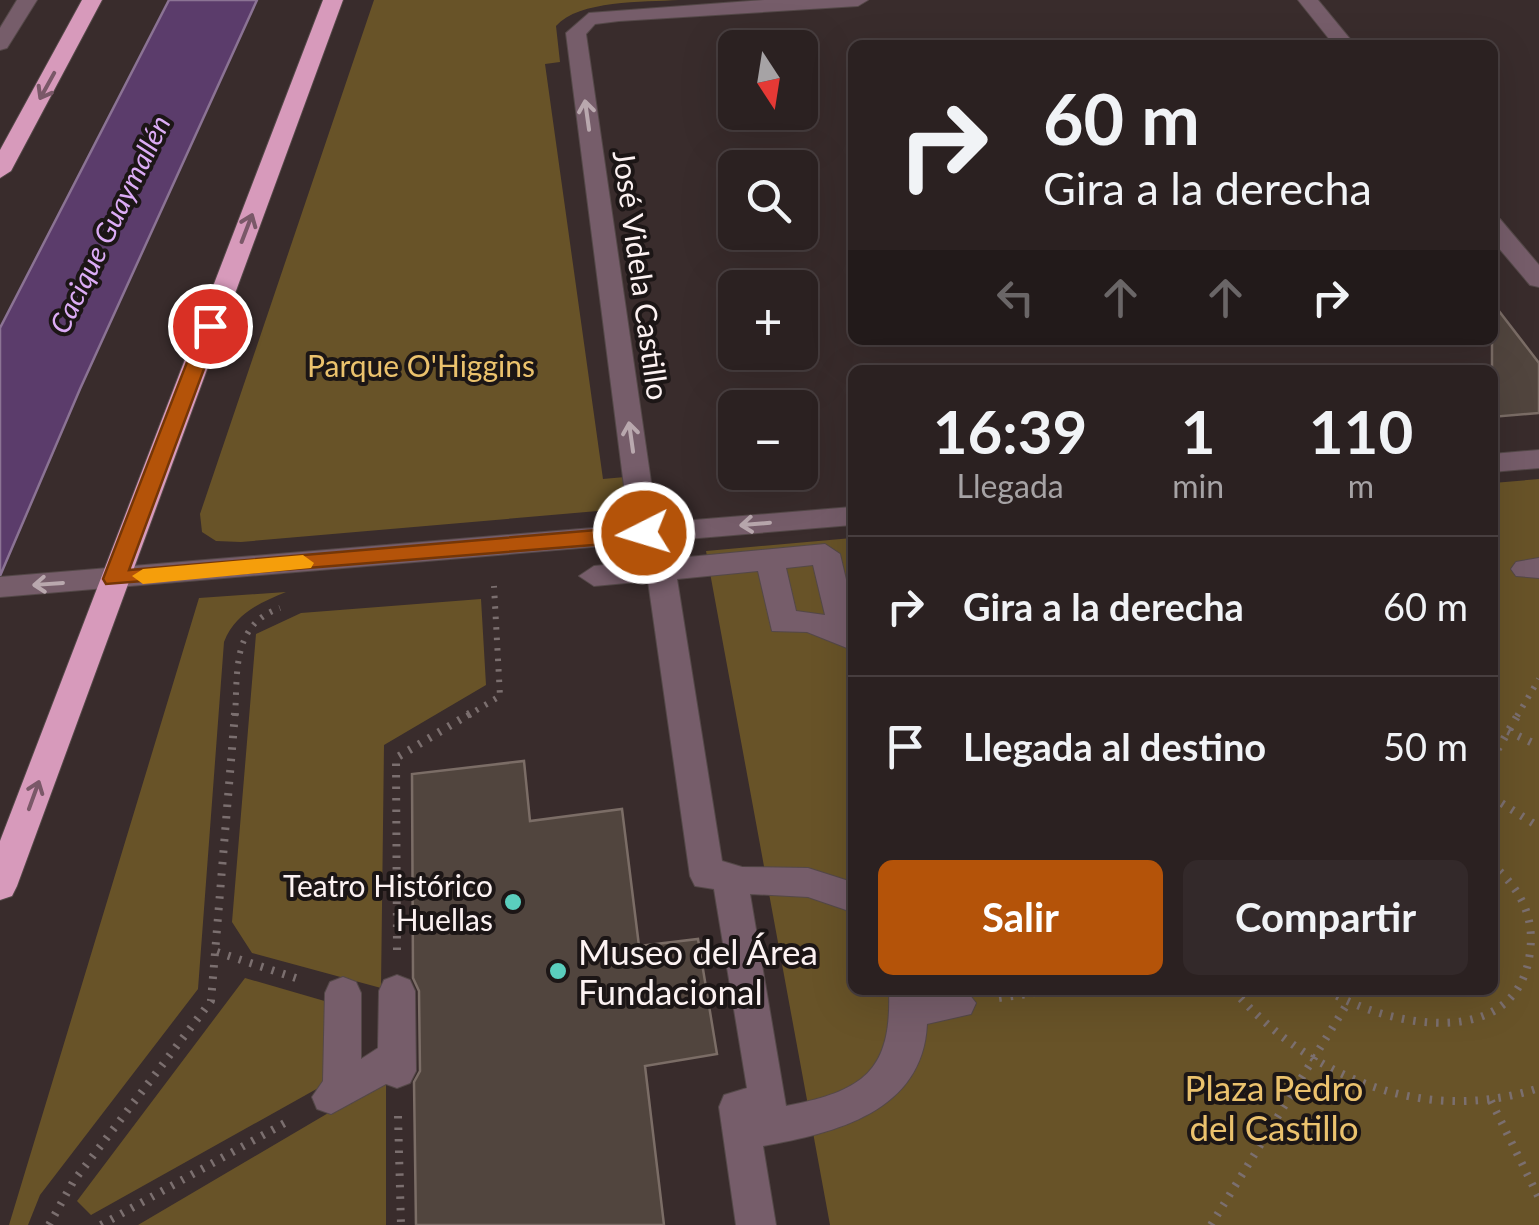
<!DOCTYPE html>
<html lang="es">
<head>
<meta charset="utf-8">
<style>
  body { margin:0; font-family:Lato,sans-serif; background:#33292a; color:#f1f3f6; height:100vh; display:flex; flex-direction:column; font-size:38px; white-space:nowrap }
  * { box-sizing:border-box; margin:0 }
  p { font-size:32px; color:#a6a3a5 }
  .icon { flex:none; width:55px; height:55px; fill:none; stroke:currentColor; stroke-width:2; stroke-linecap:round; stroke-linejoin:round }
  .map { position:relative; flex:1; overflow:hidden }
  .sheet { position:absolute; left:848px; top:365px; width:650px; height:630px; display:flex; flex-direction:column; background:#2b2121; border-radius:15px; box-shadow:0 10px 40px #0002,0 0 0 2px #473e3f }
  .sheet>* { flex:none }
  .banner { position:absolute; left:848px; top:40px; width:650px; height:305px; border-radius:15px; box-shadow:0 10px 40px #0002,0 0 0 2px #473e3f; background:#2b2121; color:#f1f3f6; overflow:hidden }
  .needle { width:65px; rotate:168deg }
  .buttons { position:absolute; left:718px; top:30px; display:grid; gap:20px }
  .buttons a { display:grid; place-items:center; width:100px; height:100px; border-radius:15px; background:#2b2121; box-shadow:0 10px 40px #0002,0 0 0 2px #473e3f; font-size:50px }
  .pin { position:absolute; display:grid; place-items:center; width:85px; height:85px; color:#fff; margin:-42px; border:5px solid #fff; border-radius:50%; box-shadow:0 2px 10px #0007 }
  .me { position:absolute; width:110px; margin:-55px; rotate:265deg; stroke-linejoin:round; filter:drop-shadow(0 0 8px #0008) }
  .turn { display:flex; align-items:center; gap:35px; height:210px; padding:0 30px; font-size:45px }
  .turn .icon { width:130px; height:130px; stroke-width:2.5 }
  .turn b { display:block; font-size:70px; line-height:85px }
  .lanes { display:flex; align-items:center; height:95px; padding:0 30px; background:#0003; justify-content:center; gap:50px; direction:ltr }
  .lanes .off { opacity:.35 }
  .eta { display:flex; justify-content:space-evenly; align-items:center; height:170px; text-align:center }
  .eta b { font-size:60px; font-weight:700; line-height:70px }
  .action { display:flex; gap:20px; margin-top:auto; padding:20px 30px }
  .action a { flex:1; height:115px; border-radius:15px; background:#b45309; color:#fff; font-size:40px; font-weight:700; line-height:115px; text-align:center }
  .action a+a { background:#33292a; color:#f1f3f6 }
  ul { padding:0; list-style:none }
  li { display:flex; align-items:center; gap:30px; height:140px; padding:0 30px; border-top:2px solid #473e3f }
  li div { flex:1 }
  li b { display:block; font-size:38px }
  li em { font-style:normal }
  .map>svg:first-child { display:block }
  .green { fill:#685328 }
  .water { fill:#5b3c6b; stroke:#8b7394; stroke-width:2.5 }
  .building { fill:#51453e; stroke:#7b6d66; stroke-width:2.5 }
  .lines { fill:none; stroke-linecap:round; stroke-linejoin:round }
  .minor-casing { stroke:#544848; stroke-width:2 }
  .highway-casing { stroke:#544848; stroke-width:2 }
  .path-far1 { stroke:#7b6f6f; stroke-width:6; stroke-dasharray:2.5 8; stroke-linecap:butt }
  .path { stroke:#7b6f6f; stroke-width:8; stroke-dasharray:2.5 9; stroke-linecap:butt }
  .minor { fill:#765d6a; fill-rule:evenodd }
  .highway { fill:#d79abb; fill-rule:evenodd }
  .oneway { stroke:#7a5868 }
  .oneway2 { stroke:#b9a8ae }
  .route { fill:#b45309; stroke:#753606; stroke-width:2.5 }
  .slow { fill:#f59e0b }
  .poi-dot { fill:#5acebd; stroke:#1c1616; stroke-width:4 }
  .labels { text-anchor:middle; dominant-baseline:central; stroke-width:8; stroke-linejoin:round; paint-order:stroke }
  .far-water-label { font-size:28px; font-style:italic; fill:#dcacf6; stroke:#1c1616 }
  .street-label { font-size:30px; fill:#fcf2f2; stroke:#1c1616 }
  .park-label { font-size:30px; fill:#ebc26d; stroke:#1c1616 }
  .poi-label { font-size:30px; fill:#fcf2f2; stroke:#1c1616; text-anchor:end }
  .near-poi-label { font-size:35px; fill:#fcf2f2; stroke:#1c1616; text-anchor:start }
  .near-park-label { font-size:35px; fill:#ebc26d; stroke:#1c1616 }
</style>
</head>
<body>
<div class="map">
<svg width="1539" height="1225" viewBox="0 0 1539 1225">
  <rect width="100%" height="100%" fill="#392c2c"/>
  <!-- green -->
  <path class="green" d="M374,0H679C643,2 579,0 556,26L560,62L545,64L603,479L625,477L628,500L621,509L241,542L216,541L202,532L200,514Z
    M1539,479V1225H830L706,551L852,538V990H1492L1493,483Z
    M286,592C259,603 235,614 224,642L198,989L40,1195L28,1225H9L199,598Z
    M481,599L486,685L384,745L381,988L252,953L232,922L256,634L301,613Z
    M245,978L328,1002L329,1082L91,1215L77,1201Z
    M386,1079V1225H138Z"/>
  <!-- water -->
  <path class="water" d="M169,0H257L80,389L0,576V328Z"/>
  <!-- building -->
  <path class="building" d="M1492,302L1539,363V413L1492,417Z
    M524,761L530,821L622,809L639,946L698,939L717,1054L645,1066L664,1225H416L414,1082L420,1071L419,991L413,978L412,774Z"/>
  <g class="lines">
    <!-- minor casing -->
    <g class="minor-casing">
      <path id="minor" d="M17,0H37L7,48L0,50V28Z
        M764,0H868L858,6L619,21L595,24L586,34L657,523L852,507V525L0,597V577L629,525L566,33L589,13Z
        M1298,0H1318L1355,45H1334Z
        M1492,217L1500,219L1539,265V287L1530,285L1492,240Z
        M1539,450V468L1492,472V454Z
        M825,544L840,554L852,605V650L807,632L772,631L758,571L677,579L722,861L742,867L808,868L852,882V912L808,897L750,894L786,1106C863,1091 892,1072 889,990H966L976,1003L971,1014L927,1024C923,1112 835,1133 763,1146L776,1225H736L719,1107L724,1095L747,1088L714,889L695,886L690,876L648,581L594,586L579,576L594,566ZM813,565L825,615L796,611L786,568Z
        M1539,558V578L1516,576L1511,569L1516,562Z
        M397,975L410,980L415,991L416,1071L410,1083L397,1088L386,1084L331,1114L317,1109L312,1097L323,1081L325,993L330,982L343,977L356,982L361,993V1059L378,1048L379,991L384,980Z"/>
    </g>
    <!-- highway casing -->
    <g class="highway-casing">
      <path id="highway" d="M82,0H102L11,171L0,178V150Z
        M323,0H343L17,886L12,896L0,900V841Z"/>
    </g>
    <!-- path-far1 -->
    <path class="path-far1" d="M235,716C238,672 231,625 280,608
      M467,716L500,696L494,586
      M1517,716L1539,679"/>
    <!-- path -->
    <path class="path" d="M1508,731L1539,746
      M1492,759L1519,713
      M1492,797L1539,827
      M397,950L396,758L471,713
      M217,952L302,980
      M1233,990C1311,1078 1424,1126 1539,1088
      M1327,990C1387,1027 1518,1053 1530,952C1535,915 1519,888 1492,864
      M999,998L1056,990
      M1491,1101L1539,1198
      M398,1116L401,1225
      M49,1225L73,1182L211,1001L235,713
      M101,1225L292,1119
      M1211,1225L1347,1004"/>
    <!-- minor -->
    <use href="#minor" class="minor"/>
    <!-- highway -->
    <use href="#highway" class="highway"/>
  </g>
  <!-- one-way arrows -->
  <defs><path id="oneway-shaft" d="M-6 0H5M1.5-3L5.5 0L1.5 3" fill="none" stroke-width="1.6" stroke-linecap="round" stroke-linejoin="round" transform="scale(2.5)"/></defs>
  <g class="oneway">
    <use href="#oneway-shaft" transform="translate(47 86) rotate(119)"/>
    <use href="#oneway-shaft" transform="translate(247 228) rotate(-69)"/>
    <use href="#oneway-shaft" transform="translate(34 795) rotate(-70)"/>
  </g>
  <g class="oneway2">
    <use href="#oneway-shaft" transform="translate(587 115) rotate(-98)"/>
    <use href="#oneway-shaft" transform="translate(631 437) rotate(-98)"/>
    <use href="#oneway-shaft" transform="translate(755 524) rotate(175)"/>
    <use href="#oneway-shaft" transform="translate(48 584) rotate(176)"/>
  </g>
  <!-- route -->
  <path class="route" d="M210,320L220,326L129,570L644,526L655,533L644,541L106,584L103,579L201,326Z"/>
  <!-- slow -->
  <path class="slow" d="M303,555L314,563L311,568L143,584L132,576L143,569Z"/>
  <!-- markers -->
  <g class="poi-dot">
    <circle cx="513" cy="902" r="10"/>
    <circle cx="558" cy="971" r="10"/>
  </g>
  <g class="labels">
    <!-- far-water labels -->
    <g class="far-water-label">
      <text transform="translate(109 224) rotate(-64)">Cacique Guaymallén</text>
    </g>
    <!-- street labels -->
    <g class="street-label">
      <text transform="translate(642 275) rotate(82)">José Videla Castillo</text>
    </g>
    <!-- park labels -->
    <g class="park-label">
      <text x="421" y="365">Parque O'Higgins</text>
    </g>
    <!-- poi labels -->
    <g class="poi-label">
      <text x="493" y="885">Teatro Histórico<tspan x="493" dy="34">Huellas</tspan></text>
    </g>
    <!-- near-poi labels -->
    <g class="near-poi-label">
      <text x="578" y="951">Museo del Área<tspan x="578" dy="40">Fundacional</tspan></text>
    </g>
    <!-- near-park labels -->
    <g class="near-park-label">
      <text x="1274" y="1087">Plaza Pedro<tspan x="1274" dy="40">del Castillo</tspan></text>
    </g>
  </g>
</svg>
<div class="buttons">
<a><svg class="needle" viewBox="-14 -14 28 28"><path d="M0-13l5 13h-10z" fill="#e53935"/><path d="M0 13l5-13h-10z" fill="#a6a3a5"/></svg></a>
<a><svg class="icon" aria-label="search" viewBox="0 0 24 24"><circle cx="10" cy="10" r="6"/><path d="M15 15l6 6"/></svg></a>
<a>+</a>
<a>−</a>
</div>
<div class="pin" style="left:210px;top:326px;background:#d93025"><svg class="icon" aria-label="arrive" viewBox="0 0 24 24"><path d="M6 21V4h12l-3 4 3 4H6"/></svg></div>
<svg class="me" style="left:644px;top:533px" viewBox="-20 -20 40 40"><circle r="17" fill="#b45309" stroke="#fff" stroke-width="3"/><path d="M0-11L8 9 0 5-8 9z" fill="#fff"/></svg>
<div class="banner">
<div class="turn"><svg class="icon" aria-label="right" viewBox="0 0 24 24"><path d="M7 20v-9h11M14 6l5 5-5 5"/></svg><div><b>60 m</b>Gira a la derecha</div></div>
<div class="lanes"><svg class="icon off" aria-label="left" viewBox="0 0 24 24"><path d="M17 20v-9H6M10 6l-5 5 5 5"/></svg><svg class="icon off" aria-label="ahead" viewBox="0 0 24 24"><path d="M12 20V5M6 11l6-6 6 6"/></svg><svg class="icon off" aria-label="ahead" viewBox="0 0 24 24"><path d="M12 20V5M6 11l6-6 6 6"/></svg><svg class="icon" aria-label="right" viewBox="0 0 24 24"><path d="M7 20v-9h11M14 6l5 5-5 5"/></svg></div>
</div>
<section class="sheet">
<div class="eta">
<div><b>16:39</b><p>Llegada</p></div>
<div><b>1</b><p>min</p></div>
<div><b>110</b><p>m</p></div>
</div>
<ul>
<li><svg class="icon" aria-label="right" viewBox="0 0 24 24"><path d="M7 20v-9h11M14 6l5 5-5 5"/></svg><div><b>Gira a la derecha</b></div><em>60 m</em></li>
<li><svg class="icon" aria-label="arrive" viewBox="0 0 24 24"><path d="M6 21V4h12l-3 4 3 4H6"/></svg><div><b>Llegada al destino</b></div><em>50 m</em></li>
</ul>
<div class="action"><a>Salir</a><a>Compartir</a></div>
</section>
</div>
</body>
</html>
